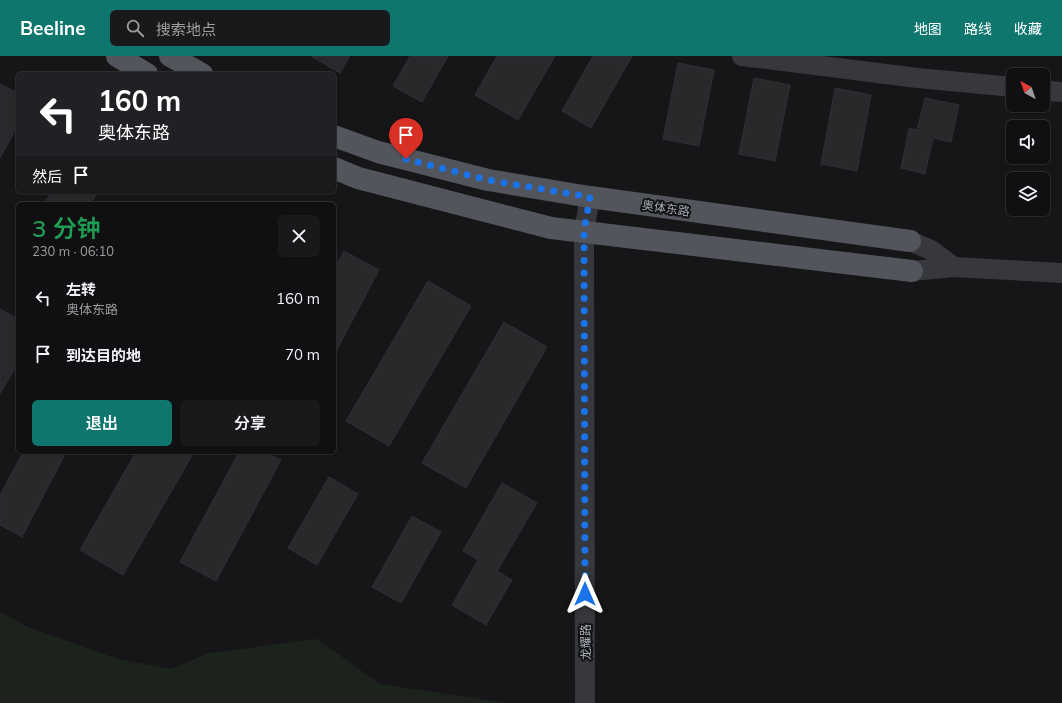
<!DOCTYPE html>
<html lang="zh">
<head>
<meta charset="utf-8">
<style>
  body { margin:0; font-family:Mulish,"Noto Sans SC",sans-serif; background:#19191b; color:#f1f3f6; height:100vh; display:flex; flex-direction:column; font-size:15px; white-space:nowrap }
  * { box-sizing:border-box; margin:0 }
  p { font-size:13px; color:#9c9d9f }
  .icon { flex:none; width:22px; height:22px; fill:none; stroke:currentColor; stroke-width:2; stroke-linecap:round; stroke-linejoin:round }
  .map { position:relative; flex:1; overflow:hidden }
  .drawer { position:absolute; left:16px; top:146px; width:320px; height:252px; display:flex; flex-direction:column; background:#101012; border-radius:6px; box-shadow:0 1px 3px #0004,0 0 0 1px #303032 }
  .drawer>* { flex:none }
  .banner { position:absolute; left:16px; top:16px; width:320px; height:122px; border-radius:6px; box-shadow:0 1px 3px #0004,0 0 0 1px #303032; background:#202124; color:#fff; overflow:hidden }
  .needle { width:26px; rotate:320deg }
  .fabs { position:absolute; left:1006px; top:12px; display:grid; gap:8px }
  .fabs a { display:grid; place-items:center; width:44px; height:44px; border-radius:6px; background:#101012; box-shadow:0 1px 3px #0004,0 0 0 1px #303032; font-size:20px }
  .pin { position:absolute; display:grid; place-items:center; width:34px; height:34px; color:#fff; margin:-41px -17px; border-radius:50% 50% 50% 0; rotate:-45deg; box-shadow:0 0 4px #0007 }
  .pin .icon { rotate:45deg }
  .me { position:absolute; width:44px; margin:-22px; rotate:0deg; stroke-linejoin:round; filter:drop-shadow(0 0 3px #0008) }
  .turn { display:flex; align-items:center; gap:14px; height:84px; padding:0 16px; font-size:18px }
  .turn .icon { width:52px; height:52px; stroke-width:2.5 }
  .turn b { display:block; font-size:28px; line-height:34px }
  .then { display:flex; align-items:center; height:38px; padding:0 16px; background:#0003; gap:8px; font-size:15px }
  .round { display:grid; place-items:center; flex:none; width:42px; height:42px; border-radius:6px; background:#19191b }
  .headline { display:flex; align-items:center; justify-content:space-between; height:68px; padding:0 16px }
  h1 { font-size:24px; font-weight:600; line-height:30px; color:#1e9e55 }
  .action { display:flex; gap:8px; margin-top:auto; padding:8px 16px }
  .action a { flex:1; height:46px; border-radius:6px; background:#0f766e; color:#fff; font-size:16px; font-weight:600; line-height:46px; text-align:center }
  .action a+a { background:#19191b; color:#f1f3f6 }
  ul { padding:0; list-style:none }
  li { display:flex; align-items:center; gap:12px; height:56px; padding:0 16px }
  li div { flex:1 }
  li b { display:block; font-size:15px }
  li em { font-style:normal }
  header { display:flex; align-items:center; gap:24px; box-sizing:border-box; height:56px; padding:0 20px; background:#0f766e; color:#fff }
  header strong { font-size:19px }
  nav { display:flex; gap:22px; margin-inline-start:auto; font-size:14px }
  .search { width:280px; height:36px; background:#19191b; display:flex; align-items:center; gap:10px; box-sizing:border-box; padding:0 14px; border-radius:6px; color:#9c9d9f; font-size:15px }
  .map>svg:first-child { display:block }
  .green { fill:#1c231d }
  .building { fill:#29292c; stroke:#303034 }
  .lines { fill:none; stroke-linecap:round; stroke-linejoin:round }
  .minor { stroke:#37383d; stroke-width:20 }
  .major { stroke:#53555c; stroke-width:22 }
  .route { stroke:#1a73e8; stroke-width:7; stroke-dasharray:0 12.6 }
  .labels { text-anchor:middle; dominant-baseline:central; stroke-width:4; stroke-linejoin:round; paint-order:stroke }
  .street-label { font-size:12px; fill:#a8adb8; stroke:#111113 }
</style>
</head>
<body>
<header>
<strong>Beeline</strong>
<div class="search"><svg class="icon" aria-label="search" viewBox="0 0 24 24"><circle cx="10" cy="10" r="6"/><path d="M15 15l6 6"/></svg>搜索地点</div>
<nav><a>地图</a><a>路线</a><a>收藏</a></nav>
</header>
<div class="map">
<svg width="1062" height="647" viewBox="0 0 1062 647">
  <rect width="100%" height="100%" fill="#161618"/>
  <!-- green -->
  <path class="green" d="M0,556L28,571L118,603L171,613L209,597L317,583L380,628L508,647H0Z"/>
  <!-- building -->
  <path class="building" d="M311,0H350L340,17Z
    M410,0H448L422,46L393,30Z
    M497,0H555L518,64L475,39Z
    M593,0H632L591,72L562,55Z
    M678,7L714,14L699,90L663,83Z
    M754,22L790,29L775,105L739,98Z
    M0,28L18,37V69L0,102Z
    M835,32L871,39L857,115L821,108Z
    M925,42L959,49L951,86L933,82L925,118L901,112L909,72L917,74Z
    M51,136H97L91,148H45Z
    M344,195L379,214L334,299V213Z
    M428,225L471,250L389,390L346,365Z
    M0,253L18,263V307L0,338Z
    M504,266L547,291L466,432L422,407Z
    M23,396H66L22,481L0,469V439Z
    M136,396H194L123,519L80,494Z
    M239,396H265L281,404L216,525L180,506Z
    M329,421L358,438L317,509L288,492Z
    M502,427L537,447L497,515L512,524L486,569L452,549L478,504L463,495Z
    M412,460L441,476L401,547L372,531Z"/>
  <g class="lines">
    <!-- minor -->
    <path class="minor" d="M742,0L918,22L1013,31
      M1043,34L1059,36
      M910,185L931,194L954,211
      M912,215L954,211L1062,217
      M585,647L584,175L590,141"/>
    <!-- major -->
    <path class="major" d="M117,0L147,18
      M170,0L202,18
      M334,80L378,96L488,124L590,141L910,185
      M334,112L358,122L551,172L912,215"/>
  </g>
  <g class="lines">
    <!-- route -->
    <path class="route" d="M406,103L488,124L590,141L584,175L585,538"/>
  </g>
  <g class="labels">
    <!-- street labels -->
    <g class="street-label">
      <text transform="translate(666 152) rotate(8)">奥体东路</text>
      <text transform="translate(585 586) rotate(-90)">龙耀路</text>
    </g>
  </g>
</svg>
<div class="fabs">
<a><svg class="needle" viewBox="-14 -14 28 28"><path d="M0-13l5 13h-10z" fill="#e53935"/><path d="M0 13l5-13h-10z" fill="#9c9d9f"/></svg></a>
<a><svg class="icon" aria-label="sound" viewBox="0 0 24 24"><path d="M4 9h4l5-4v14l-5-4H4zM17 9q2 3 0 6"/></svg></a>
<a><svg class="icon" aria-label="layers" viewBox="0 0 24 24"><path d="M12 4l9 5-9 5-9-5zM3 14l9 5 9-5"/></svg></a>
</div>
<div class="pin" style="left:406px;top:103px;background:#d93025"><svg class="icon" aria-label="arrive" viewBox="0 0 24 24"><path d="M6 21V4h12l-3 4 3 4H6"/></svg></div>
<svg class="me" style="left:585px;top:538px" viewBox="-20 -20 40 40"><path d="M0-17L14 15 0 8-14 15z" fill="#1a73e8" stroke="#fff" stroke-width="4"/></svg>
<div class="banner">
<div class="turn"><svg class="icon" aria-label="left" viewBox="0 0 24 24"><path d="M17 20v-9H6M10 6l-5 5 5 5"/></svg><div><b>160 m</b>奥体东路</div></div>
<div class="then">然后<svg class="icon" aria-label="arrive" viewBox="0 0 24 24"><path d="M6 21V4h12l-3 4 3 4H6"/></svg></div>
</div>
<section class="drawer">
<div class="headline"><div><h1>3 分钟</h1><p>230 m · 06:10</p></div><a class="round"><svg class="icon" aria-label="close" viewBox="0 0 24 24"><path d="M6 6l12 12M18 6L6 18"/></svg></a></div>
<ul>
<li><svg class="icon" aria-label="left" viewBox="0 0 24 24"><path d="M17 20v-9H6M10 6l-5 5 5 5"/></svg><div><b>左转</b><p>奥体东路</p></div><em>160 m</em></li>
<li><svg class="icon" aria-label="arrive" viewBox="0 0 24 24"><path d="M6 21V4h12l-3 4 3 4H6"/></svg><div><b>到达目的地</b></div><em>70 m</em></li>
</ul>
<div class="action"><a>退出</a><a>分享</a></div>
</section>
</div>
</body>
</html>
